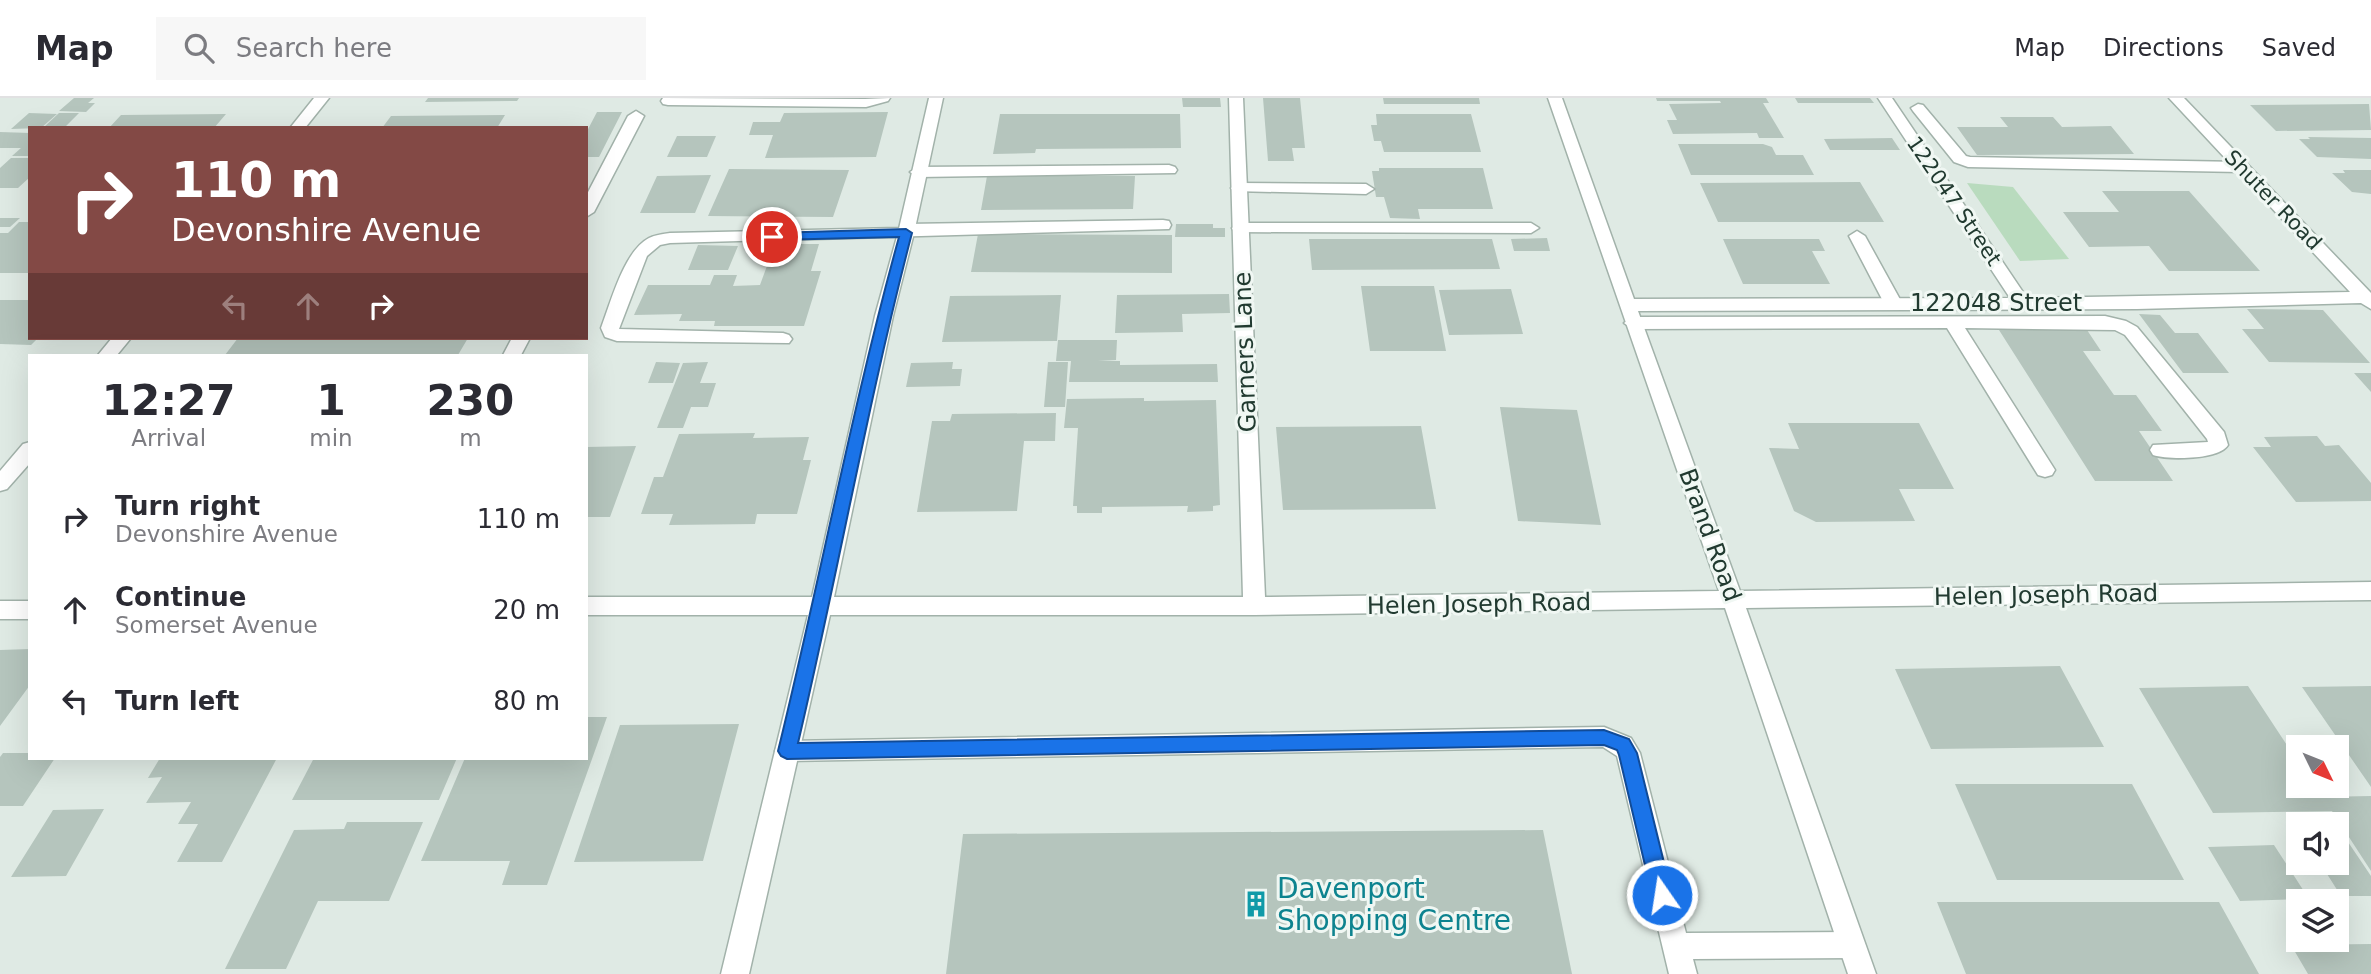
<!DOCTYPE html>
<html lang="en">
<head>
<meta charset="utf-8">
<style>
  body { margin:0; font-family:"DejaVu Sans",sans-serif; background:#f7f7f7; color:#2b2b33; height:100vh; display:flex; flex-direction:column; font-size:26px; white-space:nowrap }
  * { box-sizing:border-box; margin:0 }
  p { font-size:23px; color:#7c7c81 }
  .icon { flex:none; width:38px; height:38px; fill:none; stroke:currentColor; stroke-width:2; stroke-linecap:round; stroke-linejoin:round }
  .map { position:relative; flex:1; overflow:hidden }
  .drawer { position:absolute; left:28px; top:256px; width:560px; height:406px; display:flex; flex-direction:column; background:#fff; border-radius:0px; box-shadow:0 7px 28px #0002 }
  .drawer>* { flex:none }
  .banner { position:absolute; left:28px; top:28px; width:560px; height:214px; border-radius:0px; box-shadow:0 7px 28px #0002; background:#834945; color:#fff; overflow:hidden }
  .needle { width:46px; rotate:133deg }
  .controls { position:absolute; left:2286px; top:637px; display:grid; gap:14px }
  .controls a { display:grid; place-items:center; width:63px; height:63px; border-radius:0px; background:#fff; box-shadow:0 7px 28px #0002; font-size:35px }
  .pin { position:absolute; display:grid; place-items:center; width:60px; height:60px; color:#fff; margin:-30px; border:4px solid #fff; border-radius:50%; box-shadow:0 2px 7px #0007 }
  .me { position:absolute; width:77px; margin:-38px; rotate:347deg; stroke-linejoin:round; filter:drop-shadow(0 0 5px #0008) }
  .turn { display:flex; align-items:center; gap:24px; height:147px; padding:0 28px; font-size:32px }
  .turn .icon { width:91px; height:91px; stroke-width:2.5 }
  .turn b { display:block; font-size:49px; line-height:60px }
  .lanes { display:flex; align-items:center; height:66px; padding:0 28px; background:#0003; justify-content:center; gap:35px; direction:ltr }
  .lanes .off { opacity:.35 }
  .eta { display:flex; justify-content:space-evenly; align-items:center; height:119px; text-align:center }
  .eta b { font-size:42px; font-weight:700; line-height:49px }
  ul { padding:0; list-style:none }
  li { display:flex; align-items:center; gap:21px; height:91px; padding:0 28px }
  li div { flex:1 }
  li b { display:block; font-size:26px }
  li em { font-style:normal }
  header { display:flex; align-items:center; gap:42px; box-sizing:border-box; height:98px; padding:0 35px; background:#fff; border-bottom:2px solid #e1e1e2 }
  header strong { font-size:33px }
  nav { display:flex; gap:38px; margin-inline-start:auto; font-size:24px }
  .search { width:490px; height:63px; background:#f7f7f7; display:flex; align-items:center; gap:18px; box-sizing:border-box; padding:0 24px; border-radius:0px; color:#7c7c81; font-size:26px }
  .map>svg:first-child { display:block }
  .green { fill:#b9dbbe }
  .building { fill:#b5c5bd }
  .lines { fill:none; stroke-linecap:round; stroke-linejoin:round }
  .lane-casing { stroke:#a2b2aa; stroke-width:3 }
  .street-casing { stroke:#a2b2aa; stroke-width:3 }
  .lane { fill:#fff; fill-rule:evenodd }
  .street { fill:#fff; fill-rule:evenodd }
  .route { fill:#1a73e8; stroke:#114b97; stroke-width:2 }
  .labels { text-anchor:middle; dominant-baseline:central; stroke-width:6; stroke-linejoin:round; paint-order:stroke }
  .far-street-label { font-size:21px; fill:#213a30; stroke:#f0f7f3 }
  .street-label { font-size:24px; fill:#213a30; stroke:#f0f7f3 }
  .near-culture-label { font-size:28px; fill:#0d838f; stroke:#f0f7f3; text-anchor:start }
</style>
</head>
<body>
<header>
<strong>Map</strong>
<div class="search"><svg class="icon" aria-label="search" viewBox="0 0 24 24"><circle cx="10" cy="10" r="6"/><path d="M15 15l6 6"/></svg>Search here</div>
<nav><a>Map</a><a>Directions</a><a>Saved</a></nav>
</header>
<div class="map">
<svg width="2371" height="876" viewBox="0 0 2371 876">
  <rect width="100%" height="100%" fill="#dfeae4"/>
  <!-- green -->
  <path class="green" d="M1967,85L2013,89L2069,161L2020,163Z"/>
  <!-- building -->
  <path class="building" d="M74,0H94L88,5H95L86,14L59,13Z
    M428,0H519L517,3L425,4Z
    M1182,0H1220L1221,9H1183Z
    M1263,0H1300L1305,50H1292L1294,63H1268Z
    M1383,0H1479L1480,6H1384Z
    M1656,0H1766L1769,5H1763L1784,40H1759L1757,35L1673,36L1667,22H1677L1669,6L1721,5L1720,3H1657Z
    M1795,0H1870L1874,5H1798Z
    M2369,6L2371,32L2276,33L2250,7Z
    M597,14H622L599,59H586V35Z
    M888,14L876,59L765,60L773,37H749L753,24H780L784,15Z
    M29,15L57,16L41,30L11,31Z
    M59,15H79L64,30H43Z
    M226,16L214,30H109L121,17Z
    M1000,16H1180L1181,50L1036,51L1035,55L993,56Z
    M1376,16H1471L1481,54H1384L1381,43H1374L1371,27H1377Z
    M505,17L497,30H382L391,18Z
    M2000,19H2053L2062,29L2111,28L2134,56L1977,57L1957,29H2008Z
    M0,34L30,35V58H12L21,50H0Z
    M677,38H716L707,59H667Z
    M2308,39L2371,40V61L2317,59L2299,41H2310Z
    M1892,40L1900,52H1830L1824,41Z
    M1678,46H1763L1772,49L1776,57H1803L1814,77H1691Z
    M11,60H30V79L18,90H0V70Z
    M1379,70H1483L1493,111H1418L1420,121L1390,120L1384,99H1376L1372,73H1379Z
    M729,71L849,72L833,119L708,118Z
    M2343,72H2371V96L2352,94L2332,75H2345Z
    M711,77L695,115H640L657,78Z
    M987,78H1135L1133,111L981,112Z
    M1860,84L1884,124H1718L1700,85Z
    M2102,93H2189L2260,173H2169L2149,148L2089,149L2063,114H2119Z
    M0,120H20L10,129H0Z
    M19,124H30V175H0V135H8Z
    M1176,126H1213V130H1225V139H1175Z
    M978,136L1172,137V175L971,174Z
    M1547,140L1550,153H1514L1511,141Z
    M1309,141H1492L1500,171L1312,172Z
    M1723,141H1819L1825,153H1812L1830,186H1743Z
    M775,146H819L811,173H821L804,228H714L715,223H679L682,216L634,217L648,187H710L714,177H737L733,188L760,187Z
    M698,147L738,148L728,172H688Z
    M1361,188H1434L1446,253H1370Z
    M1511,191L1523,236L1449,237L1439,192Z
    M1229,196L1230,215L1182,216L1183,234L1115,235L1117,197Z
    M1061,197L1057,243L942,244L950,198Z
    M0,202H30V240H38L31,247L0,246Z
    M2247,211L2323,212L2370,265L2269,264L2242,231H2264Z
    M2139,216L2160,217L2175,235H2198L2229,275H2183Z
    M1999,232H2087L2101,253H2083L2114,297H2136L2162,333H2139L2173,383H2095Z
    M238,240H468L458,257H225Z
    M1058,242H1117L1116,262L1098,263H1120V267L1217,266L1218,284H1069L1071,263H1056Z
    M656,264L680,265L673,285H648Z
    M708,264L700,285H716L708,309H691L683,330H657L683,265Z
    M953,264L952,271H962L960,288L906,289L911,265Z
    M1048,264H1068L1065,309H1044Z
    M2354,275H2371V294Z
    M1144,300V303L1216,302L1220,407L1213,408V413L1187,414L1188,408L1102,409V415H1077V408H1073L1078,330H1064L1067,301Z
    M1500,309L1577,312L1601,427L1518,423Z
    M1056,315L1055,343H1024L1017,413L917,414L932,323H950L952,316Z
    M1788,325H1919L1954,391H1899L1915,423L1816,424L1794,413L1769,350L1799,351Z
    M1421,328L1436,411L1283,412L1276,329Z
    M755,335L753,340L809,339L803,362H811L797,416H757L755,426L669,427L673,416H641L654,379H663L679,336Z
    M2317,338L2325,348L2339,347L2371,385V403L2296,404L2253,349H2271L2264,339Z
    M636,348L610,419H586V349Z
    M30,551V587L0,628V552Z
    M2060,568L2104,649L1931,651L1895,571Z
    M2248,588L2298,664V688H2314L2321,699L2371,698V773L2332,713L2213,715L2139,590Z
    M2371,588V689L2302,589Z
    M586,619H607L547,787H502L510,763H421L465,660H586Z
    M739,626L703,763L574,764L620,627Z
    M3,655H30V660H55L23,708H0V659Z
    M160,660H277L222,764H177L198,726H178L191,704L146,705L162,679L148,680Z
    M314,660H457L439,702H292Z
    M1955,686H2132L2184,782H1997Z
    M104,711L66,778L11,779L53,712Z
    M347,724H423L389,803H318L286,871H225L294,732L344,731Z
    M1543,732L1572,876H946L963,736Z
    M2336,741H2346L2371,778V798H2341L2320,765H2336Z
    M2274,747L2309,801L2240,803L2208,749Z
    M1937,804H2219L2259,876H1966Z
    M2371,846V876H2308L2291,847Z"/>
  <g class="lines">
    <!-- lane casing -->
    <g class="lane-casing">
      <path id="lane" d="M663,0L865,1L890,0L888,3L866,9L668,7L663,6L661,3Z
        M1918,6L1923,7L1966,58L1970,59L2241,64L2249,69L2241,74L1968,69L1954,64L1913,13L1911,10Z
        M1169,67L1175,69L1177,72L1175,75L918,79L910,74L918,69Z
        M1239,85L1366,86L1374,91L1366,96L1233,93L1231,90Z
        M1163,122L1169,123L1171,127L1169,131L670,145L660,147L647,158L619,231L783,235L789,237L792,241L789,245L617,243L605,239L601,230C611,204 624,153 649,140C655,137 663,136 670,135L899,130L907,126Z
        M1240,125H1531L1539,130L1531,135L1234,134L1232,130Z
        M1857,133L1865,138L1902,205L1899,209H1887L1884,205L1849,138Z
        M2105,218L2126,223L2137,229L2224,334L2228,347C2219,362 2169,362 2153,357L2150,352L2153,347L2208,344L2207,341L2125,237L2115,232L1965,230L2055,372L2052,377L2045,379L2038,377L1947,230L1633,231L1624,225L1633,219Z
        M1604,629L1631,640L1640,655L1686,835L1852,834L1861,838L1865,847L1861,856L1852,860L1693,861L1697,876H1669L1617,658L1603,649L787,663L778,660L775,653L778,646L787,643Z"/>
    </g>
    <!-- street casing -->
    <g class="street-casing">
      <path id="street" d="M314,0H329L305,30H290Z
        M929,0H943L914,135L893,218L834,499H1243L1229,0H1243L1265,499L1719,493L1548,0H1562L1634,201L2010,200L1878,0H1892L2027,200L2350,194L2169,0H2184L2371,195V211L2361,205L2137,211L1638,213L1740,493L2371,484V502L1746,510L1876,876H1848L1725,510L1254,517H830L749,876H721L808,517H586V499H812L875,218L898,135Z
        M636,13L644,18L594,114L586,119V98L628,18Z
        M112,240H131L117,257H98Z
        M512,240H530L521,257H503Z
        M30,344V365L7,391L0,393V373L23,346Z
        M0,503H30V521H0Z"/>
    </g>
    <!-- lane -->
    <use href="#lane" class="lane"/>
    <!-- street -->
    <use href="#street" class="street"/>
  </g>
  <!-- route -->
  <path class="route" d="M906,131L912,135C868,303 838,475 798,645L1604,632L1629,641L1637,655L1672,797L1669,804L1662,806L1655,804L1652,797L1619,657L1617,652L1604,647L787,661L781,658L778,653C820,482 852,309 899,139L772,142L766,139L772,135Z"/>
  <!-- icons -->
  <defs>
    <g id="building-bare" transform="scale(2.1)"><path d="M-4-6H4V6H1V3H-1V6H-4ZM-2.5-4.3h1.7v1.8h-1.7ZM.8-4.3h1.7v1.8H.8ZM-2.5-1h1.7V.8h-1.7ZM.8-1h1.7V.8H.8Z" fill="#0f9aa8" stroke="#f0f7f3" stroke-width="2.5" paint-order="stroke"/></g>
  </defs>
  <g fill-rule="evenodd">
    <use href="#building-bare" x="1256" y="806"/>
  </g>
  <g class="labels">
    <!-- far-street labels -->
    <g class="far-street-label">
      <text transform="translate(2273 102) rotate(46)">Shuter Road</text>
      <text transform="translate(1954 103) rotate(56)">122047 Street</text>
    </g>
    <!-- street labels -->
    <g class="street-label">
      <text x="1996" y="205">122048 Street</text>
      <text transform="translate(1245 254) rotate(-92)">Garners Lane</text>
      <text transform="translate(1710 437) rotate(70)">Brand Road</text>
      <text transform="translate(2046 497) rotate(-1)">Helen Joseph Road</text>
      <text transform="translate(1479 506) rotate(-1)">Helen Joseph Road</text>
    </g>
    <!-- near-culture labels -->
    <g class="near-culture-label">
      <text x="1277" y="790">Davenport<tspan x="1277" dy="32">Shopping Centre</tspan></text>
    </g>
  </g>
</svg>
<div class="controls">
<a><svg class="needle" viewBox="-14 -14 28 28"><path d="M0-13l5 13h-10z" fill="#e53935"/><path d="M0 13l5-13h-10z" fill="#7c7c81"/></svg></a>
<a><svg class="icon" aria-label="sound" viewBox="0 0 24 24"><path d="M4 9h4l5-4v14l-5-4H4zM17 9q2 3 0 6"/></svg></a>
<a><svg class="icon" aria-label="layers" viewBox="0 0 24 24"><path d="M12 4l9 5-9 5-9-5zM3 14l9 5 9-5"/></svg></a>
</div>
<div class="pin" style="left:772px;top:139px;background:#d93025"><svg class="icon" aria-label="arrive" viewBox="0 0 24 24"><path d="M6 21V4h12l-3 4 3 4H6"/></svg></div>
<svg class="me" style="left:1662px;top:797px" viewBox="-20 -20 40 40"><circle r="17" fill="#1a73e8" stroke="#fff" stroke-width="3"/><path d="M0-11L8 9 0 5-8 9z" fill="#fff"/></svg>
<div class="banner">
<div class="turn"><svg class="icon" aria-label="right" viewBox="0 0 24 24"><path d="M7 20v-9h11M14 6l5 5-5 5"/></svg><div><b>110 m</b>Devonshire Avenue</div></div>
<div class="lanes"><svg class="icon off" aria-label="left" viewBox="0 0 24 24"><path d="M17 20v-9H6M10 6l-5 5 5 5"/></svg><svg class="icon off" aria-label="ahead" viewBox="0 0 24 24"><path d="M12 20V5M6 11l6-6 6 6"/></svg><svg class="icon" aria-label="right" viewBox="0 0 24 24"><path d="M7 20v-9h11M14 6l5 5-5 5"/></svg></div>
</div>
<section class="drawer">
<div class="eta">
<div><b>12:27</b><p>Arrival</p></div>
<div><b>1</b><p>min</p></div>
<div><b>230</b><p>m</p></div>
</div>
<ul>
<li><svg class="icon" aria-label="right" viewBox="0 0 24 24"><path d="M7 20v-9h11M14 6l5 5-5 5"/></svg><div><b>Turn right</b><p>Devonshire Avenue</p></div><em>110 m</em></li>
<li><svg class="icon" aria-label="ahead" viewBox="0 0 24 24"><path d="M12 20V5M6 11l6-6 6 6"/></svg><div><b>Continue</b><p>Somerset Avenue</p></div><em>20 m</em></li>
<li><svg class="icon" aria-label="left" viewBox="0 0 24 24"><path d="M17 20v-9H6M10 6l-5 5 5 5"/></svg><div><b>Turn left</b></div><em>80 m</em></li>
</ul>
</section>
</div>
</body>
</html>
